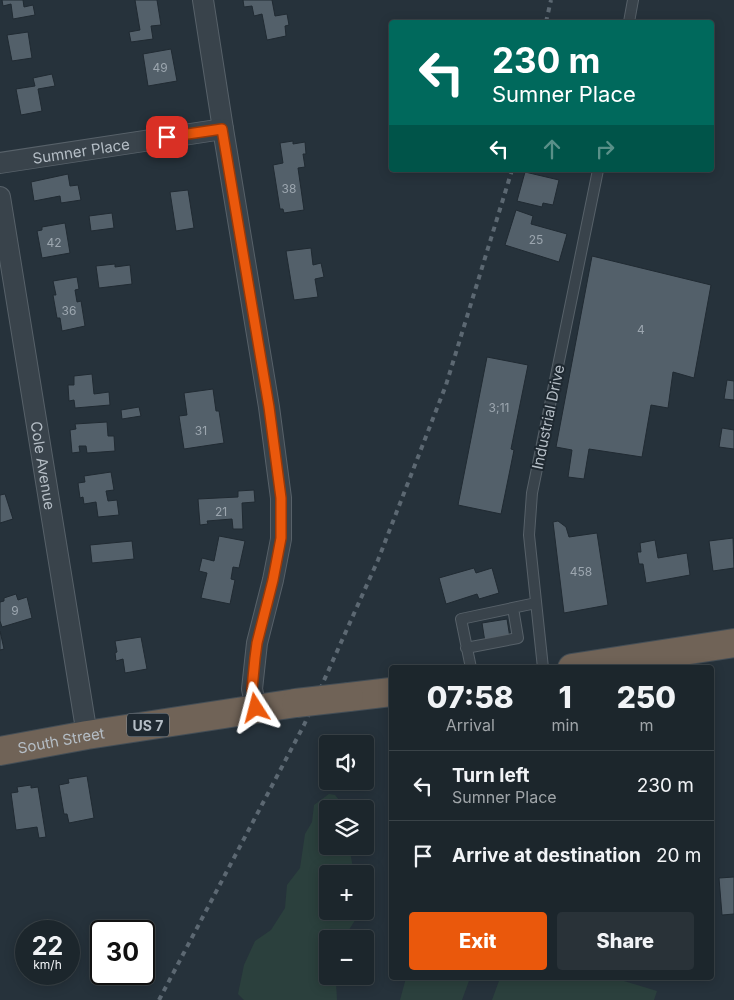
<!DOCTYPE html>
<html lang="en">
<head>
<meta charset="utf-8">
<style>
  body { margin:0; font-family:Inter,sans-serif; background:#293238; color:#f1f3f6; height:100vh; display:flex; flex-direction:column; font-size:19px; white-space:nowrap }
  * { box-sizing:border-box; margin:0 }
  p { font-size:16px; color:#a0a5a9 }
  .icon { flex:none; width:28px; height:28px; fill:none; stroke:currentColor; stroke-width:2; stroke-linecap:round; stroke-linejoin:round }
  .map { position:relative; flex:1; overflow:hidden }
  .panel { position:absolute; left:389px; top:665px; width:325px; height:315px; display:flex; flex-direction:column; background:#1c262c; border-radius:5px; box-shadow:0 2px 12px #0003,0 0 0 1px #3a4348 }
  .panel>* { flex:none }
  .banner { position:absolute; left:389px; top:20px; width:325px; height:152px; border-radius:5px; box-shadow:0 2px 12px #0003,0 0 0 1px #3a4348; background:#00695c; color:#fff; overflow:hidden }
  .fabs { position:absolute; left:319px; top:735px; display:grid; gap:10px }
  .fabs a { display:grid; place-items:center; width:55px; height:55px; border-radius:5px; background:#1c262c; box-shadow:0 2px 12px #0003,0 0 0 1px #3a4348; font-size:25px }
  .speed { position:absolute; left:15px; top:920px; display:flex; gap:10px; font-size:25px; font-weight:700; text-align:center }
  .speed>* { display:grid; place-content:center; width:65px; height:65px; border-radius:50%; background:#1c262c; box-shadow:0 2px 12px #0003,0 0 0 1px #3a4348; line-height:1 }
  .speed small { font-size:12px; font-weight:400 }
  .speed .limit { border:2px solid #111; border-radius:8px; background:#fff; color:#111 }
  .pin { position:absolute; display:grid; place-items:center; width:42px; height:42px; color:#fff; margin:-21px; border-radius:10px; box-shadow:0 2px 8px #0006 }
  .me { position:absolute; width:55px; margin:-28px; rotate:351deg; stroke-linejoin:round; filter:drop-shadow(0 0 4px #0008) }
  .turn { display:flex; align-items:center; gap:18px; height:105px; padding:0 20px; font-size:22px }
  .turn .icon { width:65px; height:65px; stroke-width:2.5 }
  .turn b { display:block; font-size:35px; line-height:42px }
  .lanes { display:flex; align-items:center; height:48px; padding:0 20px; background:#0003; justify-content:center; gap:25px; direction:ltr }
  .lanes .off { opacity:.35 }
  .eta { display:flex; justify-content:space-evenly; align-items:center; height:85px; text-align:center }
  .eta b { font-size:30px; font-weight:800; line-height:35px }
  .primary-button { display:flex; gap:10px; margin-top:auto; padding:10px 20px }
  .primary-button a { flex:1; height:58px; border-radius:5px; background:#ea580c; color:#fff; font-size:20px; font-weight:800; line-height:58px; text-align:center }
  .primary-button a+a { background:#293238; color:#f1f3f6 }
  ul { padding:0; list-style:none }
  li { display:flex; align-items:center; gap:15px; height:70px; padding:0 20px; border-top:1px solid #3a4348 }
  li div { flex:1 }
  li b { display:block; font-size:19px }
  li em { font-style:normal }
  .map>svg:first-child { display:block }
  .green { fill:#2b403d }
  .building { fill:#53606a; stroke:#202a32 }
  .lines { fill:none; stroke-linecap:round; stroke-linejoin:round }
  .lane-casing { stroke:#576169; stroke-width:12 }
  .street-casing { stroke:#576169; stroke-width:22 }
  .highway-casing { stroke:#444e56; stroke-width:30 }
  .lane { stroke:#39434b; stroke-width:10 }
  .street { stroke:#39434b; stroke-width:20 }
  .highway { stroke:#706357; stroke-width:28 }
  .rail { stroke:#5c6872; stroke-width:4; stroke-dasharray:5 5; stroke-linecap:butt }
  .highway-bridge-casing { stroke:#444e56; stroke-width:30; stroke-linecap:butt }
  .highway-bridge { stroke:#706357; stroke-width:28 }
  .route-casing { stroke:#983908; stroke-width:12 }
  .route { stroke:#ea580c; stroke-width:9 }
  .labels { text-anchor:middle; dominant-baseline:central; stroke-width:4; stroke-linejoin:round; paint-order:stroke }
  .number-label { font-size:12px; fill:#9ca6af }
  .shield { fill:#1e2830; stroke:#889199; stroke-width:1 }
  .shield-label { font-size:14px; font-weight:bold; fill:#b5bec6 }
  .street-label { font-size:15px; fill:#b5bec6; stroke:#1e2830 }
</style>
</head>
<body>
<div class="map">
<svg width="734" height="1000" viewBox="0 0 734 1000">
  <rect width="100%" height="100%" fill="#26323b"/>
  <!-- green -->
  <path class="green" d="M329,794L335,795L346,809H328V846H349L353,868V874H328V911H361L343,939H328V976H333L332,981L336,983L337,1000H244L238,994L244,965L255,941L271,930L285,908L287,885L300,868L305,834L312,822L314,805Z
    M406,978H470L462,1000H400Z
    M500,978H614L657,991L654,1000H492Z"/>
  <!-- building -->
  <path class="building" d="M2,0H23L24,7L33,5L35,15L13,19L11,4L3,6Z
    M135,0H157L161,25L151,26L153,39L131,42L129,32L140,30Z
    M243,0H272L275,16L287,14L289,25L285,26L286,36L267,40L262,14L254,16L252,6L244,7Z
    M28,32L32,58L12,61L7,35Z
    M171,49L177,81L148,86L143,54Z
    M52,74L55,86L38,89L42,111L21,115L16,89L35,86L33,78Z
    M293,141V144L305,142L306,154H303L305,167L298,168L304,210L284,213L283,209H280L273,165L283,163L280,143Z
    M525,172L559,180L553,205L543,203L542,207L517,201Z
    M68,174L70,186L78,185L81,200L61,203L60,196L34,201L31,182Z
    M188,190L194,228L176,231L170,192Z
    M516,210L533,216L531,224L567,234L559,262L505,245Z
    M112,213L114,228L91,231L89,216Z
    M65,223L70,253L42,258L37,231L42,230V227Z
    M311,248L313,265L321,263L324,277L315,279L318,297L294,300L286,251Z
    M592,256L711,285L694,378L673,372L668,408L651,405L642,457L589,449L584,479L568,477L572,450L556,447Z
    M115,264V267L130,265L132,284L99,288L96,266Z
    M77,277L79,289L75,290L77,302L81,301L85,326L62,331L60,318H57L53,295H56L53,281Z
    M487,357L528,365L511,449L514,450L501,514L458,505Z
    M92,374L94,394L109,392L110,405L75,408L74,400L69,401L68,385H74V376Z
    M727,380L734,381V400L724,399Z
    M213,389L216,411H219L224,443L184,449L179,416L187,415L184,393Z
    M139,407L141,416L122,419L121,410Z
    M107,422L108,436H114L115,451L87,453L86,446H79L80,452L72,453L70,430L76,429L75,424Z
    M722,428L734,430V449L719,447Z
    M111,472L114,490L106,491L108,501L117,500L119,515L98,517L96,502L84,504L83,497L80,498L78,483L85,482L84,476Z
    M254,490L255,502L242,503L243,529H233L232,519L207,521L208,524L200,525L198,499L238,497V491Z
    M5,494L13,519L0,523V495Z
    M558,521L566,527L569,537L597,533L608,605L564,613L553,522Z
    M219,536L245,541L239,568L233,567L231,579L235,580L230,604L201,598L207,573L199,571L202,558L214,561Z
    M733,538L734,568L713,571L709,541Z
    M655,540L658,558L687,553L690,575L646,583L643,564H639L637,552H641L640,543Z
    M132,541L134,559L92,563L90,545Z
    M474,568L476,573L492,568L499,593L479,599L477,594L446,604L439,578Z
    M16,594L18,600L27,597L32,618L2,627L0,621V602L4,601V598Z
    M507,619L510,638L485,642L482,623Z
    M0,631L4,649L0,650Z
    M141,637L147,669L125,673L123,659L116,661L115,653L117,652L115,641Z
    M87,776L94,818L69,823L67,814H64L59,785L69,783L68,779Z
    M31,785V788L38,787L46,837L39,838L37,827L16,830L11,793L18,792L17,787Z
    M734,877V914L722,915L719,878Z"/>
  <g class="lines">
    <!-- lane casing -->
    <g class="lane-casing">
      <path id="lane" d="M629,22L633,0
        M466,648L518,638L513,608
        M471,668L461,619L536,603
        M543,668L529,535L532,493L598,170"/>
    </g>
    <!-- street casing -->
    <g class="street-casing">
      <g id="street">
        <path d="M203,0L223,129L269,407L281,498V539L273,580L257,643L252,689L256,708"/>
        <path id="s1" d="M0,163L223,129"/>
        <path id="s2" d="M0,197L87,735"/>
      </g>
    </g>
    <!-- highway casing -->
    <g class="highway-casing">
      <g id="highway">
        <path d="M572,668L734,643"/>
        <path d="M349,697L391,692"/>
        <path id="s3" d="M0,751L87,735L296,703"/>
      </g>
    </g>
    <!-- lane -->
    <use href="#lane" class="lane"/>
    <!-- street -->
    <use href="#street" class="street"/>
    <!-- highway -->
    <use href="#highway" class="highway"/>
    <!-- rail -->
    <path class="rail" d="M546,22L551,0
      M159,1000L304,725L378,560L446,385L512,170"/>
    <!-- highway-bridge casing -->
    <g class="highway-bridge-casing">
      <path id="highway-bridge" d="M296,703L349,697"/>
    </g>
    <!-- highway-bridge -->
    <use href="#highway-bridge" class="highway-bridge"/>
  </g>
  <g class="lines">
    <!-- route casing -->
    <g class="route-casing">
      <path id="route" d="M167,137L222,129L269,407L281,498V538L273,580L257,643L255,658L252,689L256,708"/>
    </g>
    <!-- route -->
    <use href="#route" class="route"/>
  </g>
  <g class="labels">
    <!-- number labels -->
    <g class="number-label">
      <text x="160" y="67">49</text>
      <text x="289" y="188">38</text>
      <text x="536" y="239">25</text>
      <text x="54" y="242">42</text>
      <text x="69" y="310">36</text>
      <text x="641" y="329">4</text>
      <text x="499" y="407">3;11</text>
      <text x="201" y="430">31</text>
      <text x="221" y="511">21</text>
      <text x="581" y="571">458</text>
      <text x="15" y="610">9</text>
    </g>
    <!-- shield labels -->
    <rect class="shield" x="127" y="713.5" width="42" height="23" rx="4"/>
    <g class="shield-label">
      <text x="148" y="725">US 7</text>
    </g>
    <!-- street labels -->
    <g class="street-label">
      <text stroke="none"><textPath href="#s1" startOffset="82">Sumner Place</textPath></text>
      <text transform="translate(548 417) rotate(-78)">Industrial Drive</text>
      <text stroke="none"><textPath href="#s2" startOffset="272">Cole Avenue</textPath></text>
      <text stroke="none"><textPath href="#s3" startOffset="62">South Street</textPath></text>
    </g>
  </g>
</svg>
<div class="fabs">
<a><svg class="icon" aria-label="sound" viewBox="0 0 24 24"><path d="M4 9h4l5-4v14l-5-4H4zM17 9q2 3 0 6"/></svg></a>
<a><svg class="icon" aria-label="layers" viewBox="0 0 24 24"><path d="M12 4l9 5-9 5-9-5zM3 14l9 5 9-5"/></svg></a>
<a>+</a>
<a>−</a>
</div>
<div class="speed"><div>22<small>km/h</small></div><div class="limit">30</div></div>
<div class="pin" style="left:167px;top:137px;background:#d93025"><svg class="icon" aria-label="arrive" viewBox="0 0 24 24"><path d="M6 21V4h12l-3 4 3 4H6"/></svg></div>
<svg class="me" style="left:256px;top:708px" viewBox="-20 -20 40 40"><path d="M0-17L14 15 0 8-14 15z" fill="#ea580c" stroke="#fff" stroke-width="4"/></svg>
<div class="banner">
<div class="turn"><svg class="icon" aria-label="left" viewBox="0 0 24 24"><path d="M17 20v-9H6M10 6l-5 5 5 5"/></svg><div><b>230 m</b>Sumner Place</div></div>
<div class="lanes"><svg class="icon" aria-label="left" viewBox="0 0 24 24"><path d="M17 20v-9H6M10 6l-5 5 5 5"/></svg><svg class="icon off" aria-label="ahead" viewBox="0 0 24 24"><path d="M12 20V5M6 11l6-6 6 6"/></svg><svg class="icon off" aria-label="right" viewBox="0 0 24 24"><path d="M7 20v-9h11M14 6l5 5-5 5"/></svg></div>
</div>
<section class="panel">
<div class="eta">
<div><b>07:58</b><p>Arrival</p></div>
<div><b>1</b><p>min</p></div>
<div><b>250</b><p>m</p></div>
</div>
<ul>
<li><svg class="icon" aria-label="left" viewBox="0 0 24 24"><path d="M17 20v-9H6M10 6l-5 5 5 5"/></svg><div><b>Turn left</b><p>Sumner Place</p></div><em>230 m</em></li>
<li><svg class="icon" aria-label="arrive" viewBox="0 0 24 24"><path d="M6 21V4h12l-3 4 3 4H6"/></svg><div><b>Arrive at destination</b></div><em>20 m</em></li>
</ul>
<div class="primary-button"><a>Exit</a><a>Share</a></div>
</section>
</div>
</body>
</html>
